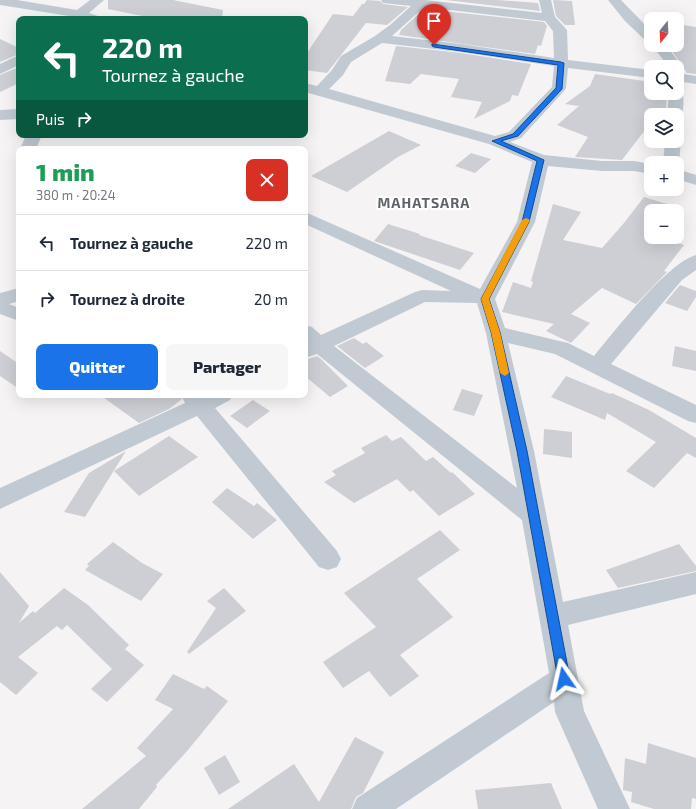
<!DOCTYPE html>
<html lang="fr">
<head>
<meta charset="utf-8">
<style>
  body { margin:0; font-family:"Exo 2",sans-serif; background:#f6f6f7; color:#1f2937; height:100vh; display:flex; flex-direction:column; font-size:15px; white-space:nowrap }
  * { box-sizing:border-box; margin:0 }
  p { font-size:13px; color:#747a83 }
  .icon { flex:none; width:22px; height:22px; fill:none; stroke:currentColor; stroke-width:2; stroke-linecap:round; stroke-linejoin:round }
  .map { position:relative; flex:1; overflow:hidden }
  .details { position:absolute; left:16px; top:146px; width:292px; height:252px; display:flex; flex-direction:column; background:#fff; border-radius:8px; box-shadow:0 4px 16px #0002 }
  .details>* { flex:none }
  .top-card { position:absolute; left:16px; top:16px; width:292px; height:122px; border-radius:8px; box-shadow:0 4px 16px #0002; background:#0b6e4f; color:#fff; overflow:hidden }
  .needle { width:26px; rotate:198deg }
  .controls { position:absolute; left:644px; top:12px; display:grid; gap:8px }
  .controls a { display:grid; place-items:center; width:40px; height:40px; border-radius:8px; background:#fff; box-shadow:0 4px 16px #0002; font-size:20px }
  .pin { position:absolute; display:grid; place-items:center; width:34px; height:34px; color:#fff; margin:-41px -17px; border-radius:50% 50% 50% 0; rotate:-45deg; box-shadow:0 0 4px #0007 }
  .pin .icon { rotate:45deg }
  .me { position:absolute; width:44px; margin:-22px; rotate:349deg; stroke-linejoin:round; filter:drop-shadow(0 0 3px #0008) }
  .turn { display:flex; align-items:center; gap:14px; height:84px; padding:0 20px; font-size:18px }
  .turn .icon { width:52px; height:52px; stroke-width:2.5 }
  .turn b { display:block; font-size:28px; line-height:34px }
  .then { display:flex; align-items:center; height:38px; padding:0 20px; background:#0003; gap:8px; font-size:15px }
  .round { display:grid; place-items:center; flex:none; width:42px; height:42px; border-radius:8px; background:#f6f6f7 }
  .summary { display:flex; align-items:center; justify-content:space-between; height:68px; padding:0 20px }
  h1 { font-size:24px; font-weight:800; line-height:30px; color:#1e9e55 }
  .action { display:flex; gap:8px; margin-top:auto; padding:8px 20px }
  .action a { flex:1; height:46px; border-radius:8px; background:#1a73e8; color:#fff; font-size:16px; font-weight:800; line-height:46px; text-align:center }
  .action a+a { background:#f6f6f7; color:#1f2937 }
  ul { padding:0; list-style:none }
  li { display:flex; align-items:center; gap:12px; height:56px; padding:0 20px; border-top:1px solid #e0e1e3 }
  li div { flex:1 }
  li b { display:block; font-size:15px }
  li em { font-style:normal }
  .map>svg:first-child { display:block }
  .building { fill:#cdcfd5 }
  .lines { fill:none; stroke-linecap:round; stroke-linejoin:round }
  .minor { fill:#c1cad2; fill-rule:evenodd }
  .route { fill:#1a73e8; stroke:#114b97 }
  .slow { fill:#f59e0b }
  .labels { text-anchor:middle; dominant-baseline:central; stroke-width:4; stroke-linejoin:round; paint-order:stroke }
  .far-district-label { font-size:14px; font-weight:bold; letter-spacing:1px; fill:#5f6368; stroke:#fff }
</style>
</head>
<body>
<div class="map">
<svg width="696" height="809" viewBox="0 0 696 809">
  <rect width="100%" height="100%" fill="#f5f3f3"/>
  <!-- building -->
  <path class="building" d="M108,0H173L223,10L222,19H157L108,9Z
    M367,0L380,1L383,4L408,7L387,25L366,23L327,73L305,70V56L333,14L353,16L362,4H364Z
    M446,0H497L538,3L540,11Z
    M553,0L572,1L575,25H565L556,16Z
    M424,9L544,22L547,26L541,46L538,45L535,54L399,35L401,30Z
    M677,24L696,27V74L687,73L668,45H677Z
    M0,39L19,48V54L0,62Z
    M396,46L461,53L531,64L518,96L512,95L510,101L474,119L482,102L451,97L459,79L421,74L410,84L385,81Z
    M19,67V83L0,92V75Z
    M595,74L651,82V93H667L666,109L658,115H651V122L622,160L575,157L588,137L557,125L579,106L565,104L590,86Z
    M389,131L421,145L398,157L347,192L311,176Z
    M471,153L491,159L475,173L455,166Z
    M644,197L667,204L662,211H651V229L649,232L651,233V237H662L684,245L664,271L667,272L636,304L602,288L571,314L590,323L571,343L546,331L554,324L502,312L513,282L531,288L533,282L531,281L553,204L581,212L563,240L602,248L624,223Z
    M388,224L420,234L419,235L474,253L460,270L374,241Z
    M680,285L696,291V297L687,311L665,303Z
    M354,338L363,344L366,342L384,356L365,368L337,346Z
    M675,346L696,351V371L672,366Z
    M0,351L19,364V389L0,376Z
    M317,356L321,359L348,386L330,397L305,376V360Z
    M566,376L610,394L612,393L649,410L696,438V458L687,453L654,488L626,471L656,442L607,413L605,420L551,397Z
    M462,389L483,395L474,416L453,410Z
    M100,395H180L182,399L169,409L139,423Z
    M253,400L270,411L247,428L230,416Z
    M544,429L572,432V458L543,454Z
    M386,435L392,441L401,437L426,461L433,457L451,473L452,472L475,494L439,516L413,490L410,492L397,479L354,503L324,482L336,475L332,471L365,453L361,448Z
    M169,436L198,457L139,496L114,471Z
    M126,451L85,517L64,512L89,473Z
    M227,488L254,506L257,503L277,520L253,539L212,502Z
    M440,530L460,550L417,579L453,617L400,655L419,676L390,697L369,671L343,688L323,662L376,627L344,593Z
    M113,542L142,563L163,574L141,601L85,570L89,566L87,564Z
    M679,544L696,566V571L618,588L606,570Z
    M0,572L29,606L19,623L33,611L35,613L64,588L88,605L129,645L125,649L144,665L107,702L91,689L112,669L67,625L62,630L57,626L18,657L38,673L16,695L0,682Z
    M224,588L246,611L189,654L187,652L216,608L207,601Z
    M173,674L204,689L207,686L228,701L188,750L156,785L157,787L139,809H82L146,756L137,748L173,709L155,700Z
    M355,737L384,752L363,793L356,797L351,809H228L294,764L319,802Z
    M648,743L696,758V799L692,798L691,809H654L631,802L632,792L623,790L625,758L646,764Z
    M225,755L240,782L219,795L204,768Z
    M551,783L562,809H478L475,790Z"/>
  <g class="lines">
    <!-- minor -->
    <path class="minor" d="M0,0H17L77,10L90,0H104L89,13L98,16L99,19H67L69,16L0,5Z
      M381,0H425L542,13L539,0H551L555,17L567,30L568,60L651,70V78L568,68L566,88L564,91L521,138L510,142L544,155L602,161H634L651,164V174L634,171H602L548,166L535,222L495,299L505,328L568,343L594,356C615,331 667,263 696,255V270L682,280L611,364L696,405V423L688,421L555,354L508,343L534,451L563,602L696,572V594L568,625L584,711L630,809H598L555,712L554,702L396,809H352L357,798L549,673L522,520L317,354L308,357L305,356V325L312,327L321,335L415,292L422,290L451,291L305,224V212L480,289L517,222L532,162L489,144L305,92V83L317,86L332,70L341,56L375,36L390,25L411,6L383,3ZM424,7L545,21L553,31L554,58L461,44L392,36ZM382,43L461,52L554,66L552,87L509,132L495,136L329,89L343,75L351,62ZM425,302L477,303L486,333L517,488L334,346Z
      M608,0H621L651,31V42L646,41L625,21Z
      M652,45H666L678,61L679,67L677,70V67H665L664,61Z
      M19,55V65L0,74V64Z
      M677,73L696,76V84L677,81Z
      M677,89L681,90C685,96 684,112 680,118L677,119V115H667L669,93H677Z
      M19,109V119L0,120V110Z
      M26,135H42L36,149H20Z
      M677,137L681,141L679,163L677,166V163H663L665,141H677Z
      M677,169L696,175V185L677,179Z
      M19,288V301L9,304L19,308V321L0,314V293Z
      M181,395H233L230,400L215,408L337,551L341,559L337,567L328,570L319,567L197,416L0,509V488L185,403Z"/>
  </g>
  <!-- route -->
  <path class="route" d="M432,44L561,62L564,63L562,89L518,136L501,141L544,160L529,222L489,299L500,332L527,451L570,679L568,683L564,685L560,683L558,679L517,451L491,332L481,299L522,222L537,161L492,141L513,134L556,88L558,65L434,47L432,46Z"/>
  <!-- slow -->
  <path class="slow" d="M526,218L530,220L489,299L500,332L509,373L505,376L500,373L491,332L481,299L522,220Z"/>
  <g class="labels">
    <!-- far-district labels -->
    <g class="far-district-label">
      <text x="424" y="202">MAHATSARA</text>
    </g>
  </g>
</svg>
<div class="controls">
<a><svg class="needle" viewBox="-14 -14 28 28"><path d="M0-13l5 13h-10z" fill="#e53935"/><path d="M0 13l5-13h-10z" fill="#747a83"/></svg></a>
<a><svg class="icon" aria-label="search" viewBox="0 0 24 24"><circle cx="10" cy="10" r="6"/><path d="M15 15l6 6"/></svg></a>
<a><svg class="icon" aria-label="layers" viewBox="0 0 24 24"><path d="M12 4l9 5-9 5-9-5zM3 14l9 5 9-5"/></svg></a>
<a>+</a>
<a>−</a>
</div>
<div class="pin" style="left:434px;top:45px;background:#d93025"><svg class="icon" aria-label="arrive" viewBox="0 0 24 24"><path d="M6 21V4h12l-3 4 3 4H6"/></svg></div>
<svg class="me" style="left:564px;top:679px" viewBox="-20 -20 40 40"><path d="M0-17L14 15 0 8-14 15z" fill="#1a73e8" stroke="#fff" stroke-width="4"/></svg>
<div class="top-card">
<div class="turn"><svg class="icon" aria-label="left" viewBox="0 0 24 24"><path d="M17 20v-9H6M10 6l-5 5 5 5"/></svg><div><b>220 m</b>Tournez à gauche</div></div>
<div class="then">Puis<svg class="icon" aria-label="right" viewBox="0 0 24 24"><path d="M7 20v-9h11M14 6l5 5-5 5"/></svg></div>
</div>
<section class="details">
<div class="summary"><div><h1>1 min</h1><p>380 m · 20:24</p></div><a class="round" style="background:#d93025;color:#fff"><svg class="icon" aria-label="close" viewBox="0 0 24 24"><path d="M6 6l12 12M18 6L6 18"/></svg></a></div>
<ul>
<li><svg class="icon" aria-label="left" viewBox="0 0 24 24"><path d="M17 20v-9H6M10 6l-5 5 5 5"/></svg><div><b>Tournez à gauche</b></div><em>220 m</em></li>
<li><svg class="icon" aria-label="right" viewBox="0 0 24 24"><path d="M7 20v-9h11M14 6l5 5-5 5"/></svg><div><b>Tournez à droite</b></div><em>20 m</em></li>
</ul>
<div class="action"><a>Quitter</a><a>Partager</a></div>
</section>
</div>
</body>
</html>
